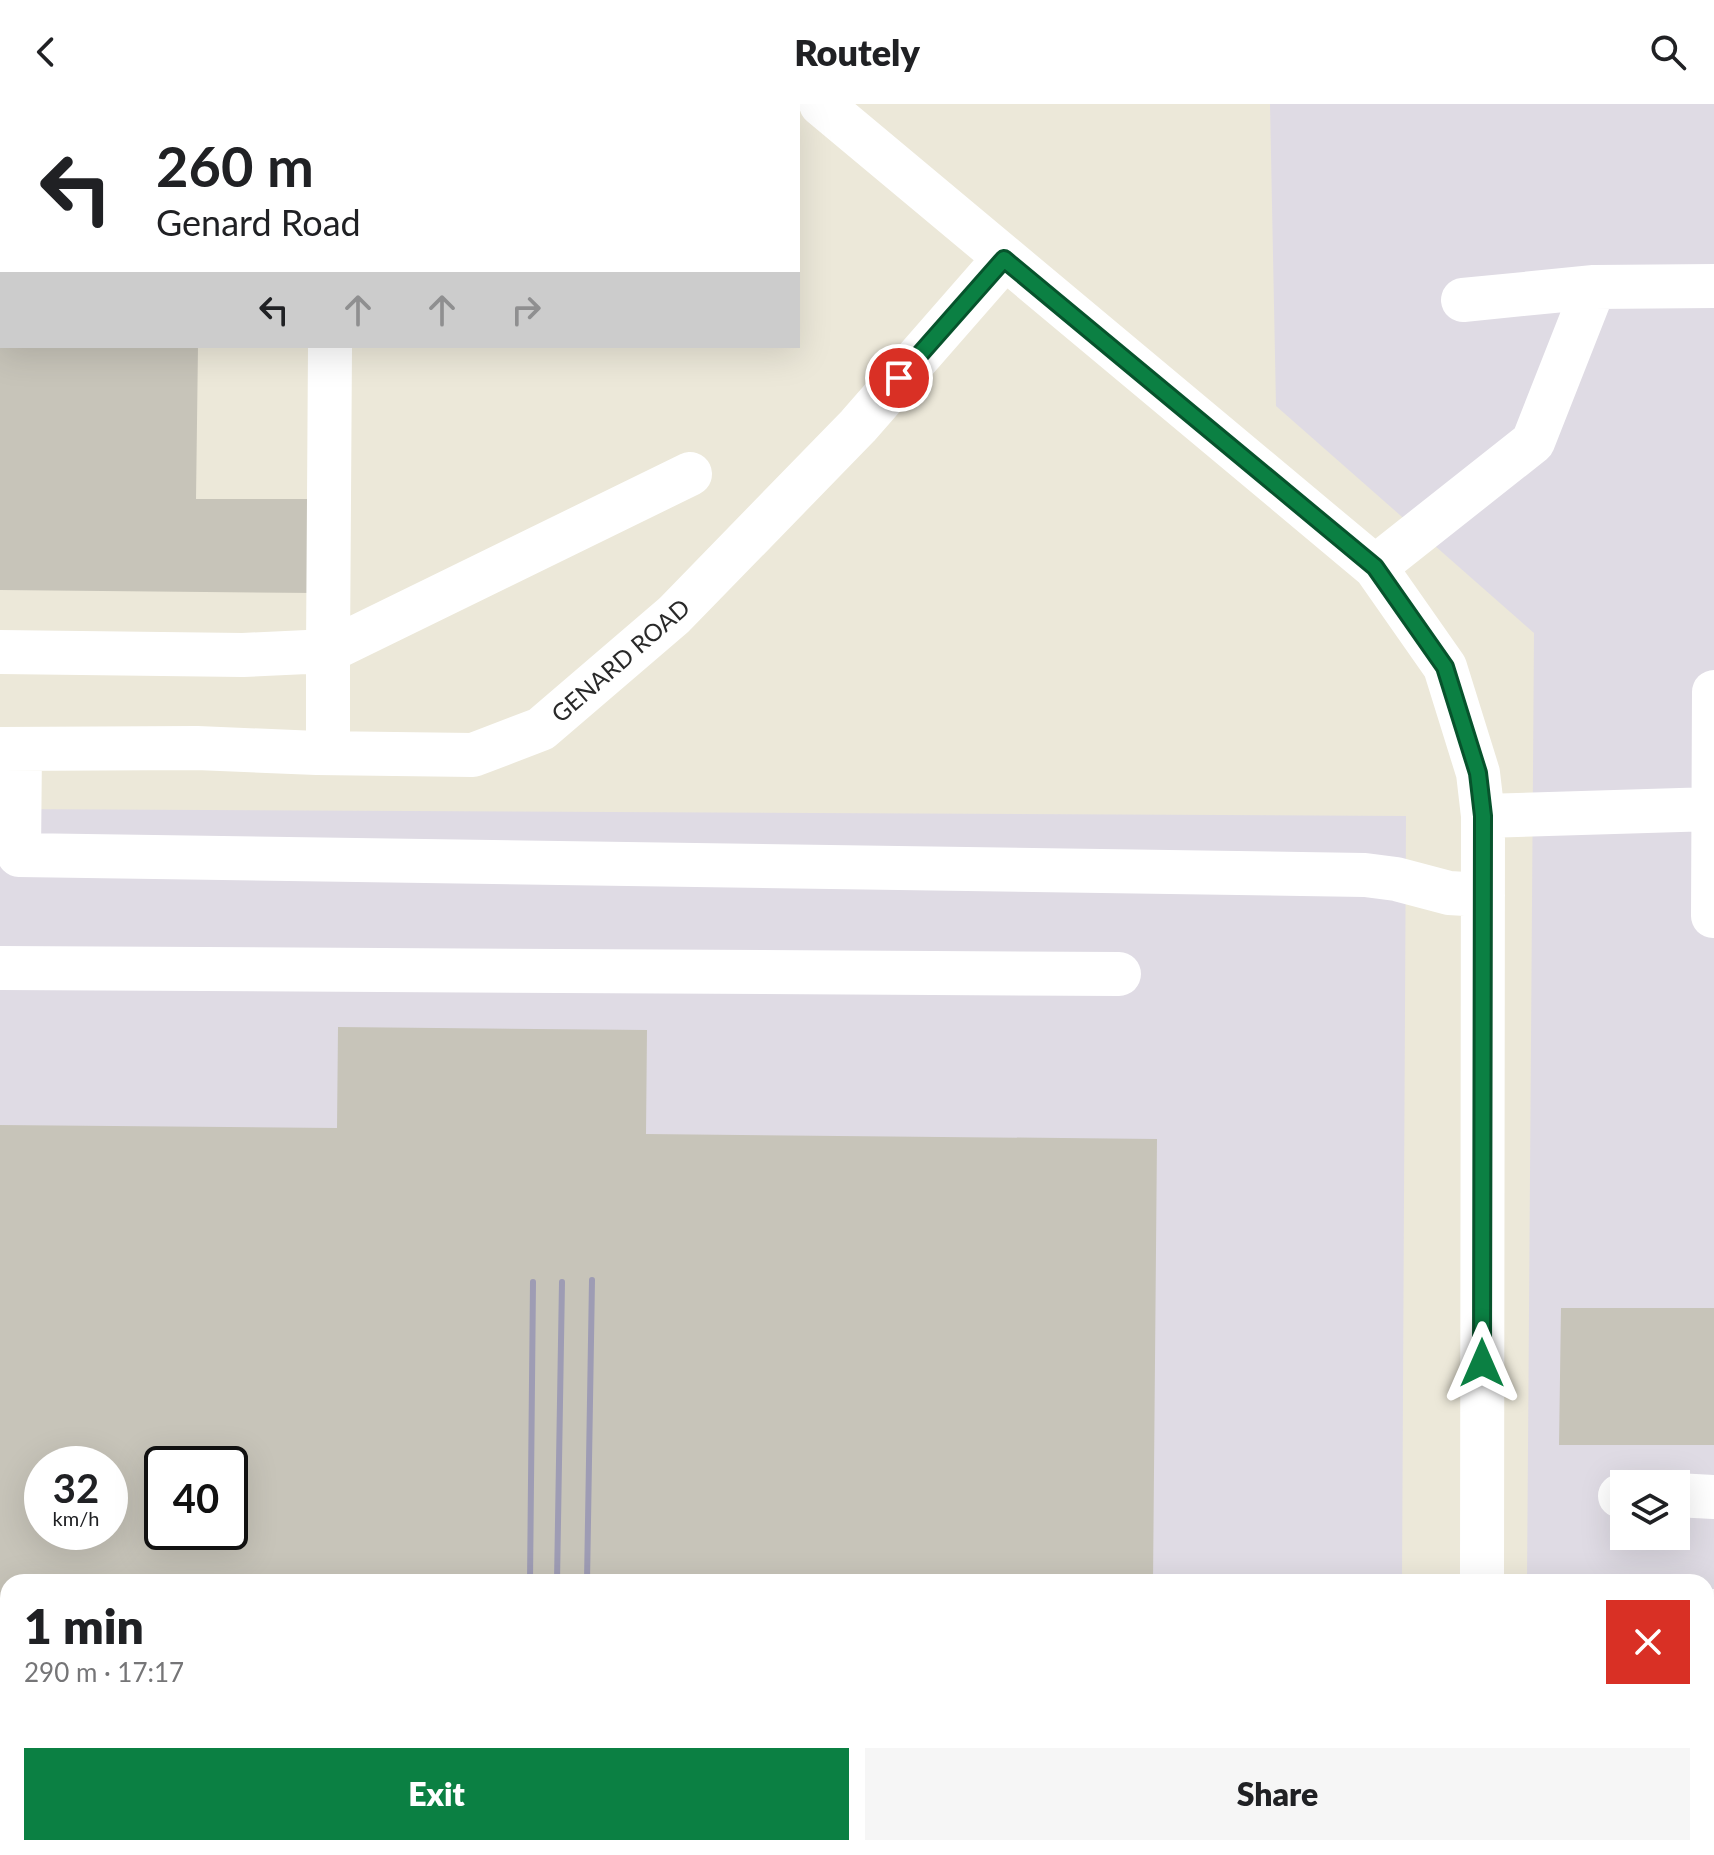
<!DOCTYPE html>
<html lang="en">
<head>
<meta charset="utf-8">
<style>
  body { margin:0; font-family:Lato,sans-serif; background:#f6f6f6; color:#202124; height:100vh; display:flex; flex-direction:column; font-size:30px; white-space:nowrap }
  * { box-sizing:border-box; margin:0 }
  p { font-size:26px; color:#757577 }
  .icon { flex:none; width:44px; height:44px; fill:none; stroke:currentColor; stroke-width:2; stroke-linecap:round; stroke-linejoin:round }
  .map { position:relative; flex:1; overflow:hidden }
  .side { position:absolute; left:0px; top:1470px; width:1714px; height:282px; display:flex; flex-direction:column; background:#fff; border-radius:24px 24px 0 0; box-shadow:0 8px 32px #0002 }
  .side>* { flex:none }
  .banner { position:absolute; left:0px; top:0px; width:800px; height:244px; box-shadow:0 8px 32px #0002; background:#fff; color:#202124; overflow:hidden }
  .controls { position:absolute; left:1610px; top:1366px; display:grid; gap:16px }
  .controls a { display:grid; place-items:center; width:80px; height:80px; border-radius:0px; background:#fff; box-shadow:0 8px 32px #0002; font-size:40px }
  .speed { position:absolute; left:24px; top:1342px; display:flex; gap:16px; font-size:40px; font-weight:700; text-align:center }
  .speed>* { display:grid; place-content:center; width:104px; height:104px; border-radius:50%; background:#fff; box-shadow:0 8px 32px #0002; line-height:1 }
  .speed small { font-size:20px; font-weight:400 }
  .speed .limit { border:4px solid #111; border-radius:12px; background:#fff; color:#111 }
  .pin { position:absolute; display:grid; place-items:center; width:68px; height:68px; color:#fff; margin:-34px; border:4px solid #fff; border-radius:50%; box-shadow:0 2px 8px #0007 }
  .me { position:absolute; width:88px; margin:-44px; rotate:0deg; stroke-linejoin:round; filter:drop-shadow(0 0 6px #0008) }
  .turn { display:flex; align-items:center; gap:28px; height:168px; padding:0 24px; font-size:36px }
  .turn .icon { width:104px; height:104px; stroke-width:2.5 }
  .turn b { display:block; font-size:56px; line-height:68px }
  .lanes { display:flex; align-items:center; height:76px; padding:0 24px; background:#0003; justify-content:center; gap:40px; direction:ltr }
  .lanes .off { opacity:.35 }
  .round { display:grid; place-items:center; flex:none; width:84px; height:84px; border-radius:0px; background:#f6f6f6 }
  .overview { display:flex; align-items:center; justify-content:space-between; height:136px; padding:0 24px }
  h1 { font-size:48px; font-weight:800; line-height:60px }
  .primary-button { display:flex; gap:16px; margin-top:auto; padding:16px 24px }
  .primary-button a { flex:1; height:92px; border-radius:0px; background:#0b8043; color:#fff; font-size:32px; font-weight:800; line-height:92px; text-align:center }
  .primary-button a+a { background:#f6f6f6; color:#202124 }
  header { display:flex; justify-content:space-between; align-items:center; height:104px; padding:0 24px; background:#fff; font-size:36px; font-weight:800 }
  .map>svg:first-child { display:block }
  .industrial { fill:#dfdbe4; fill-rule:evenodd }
  .building { fill:#c7c4b9; fill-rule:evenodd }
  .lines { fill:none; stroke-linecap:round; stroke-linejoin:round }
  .minor { stroke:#fff; stroke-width:44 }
  .rail { stroke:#9e9cb4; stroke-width:6 }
  .route-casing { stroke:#07532c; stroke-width:20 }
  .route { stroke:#0b8043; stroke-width:14 }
  .labels { text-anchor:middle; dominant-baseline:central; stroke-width:8; stroke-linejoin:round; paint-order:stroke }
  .street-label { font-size:24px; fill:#292929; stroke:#fff }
</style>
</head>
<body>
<header><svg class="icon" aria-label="back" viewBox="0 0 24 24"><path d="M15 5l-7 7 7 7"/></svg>Routely<svg class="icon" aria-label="search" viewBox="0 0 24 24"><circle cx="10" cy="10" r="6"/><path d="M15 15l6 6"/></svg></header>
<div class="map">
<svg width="1714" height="1751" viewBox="0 0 1714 1751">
  <rect width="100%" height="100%" fill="#ece8d9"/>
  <!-- industrial -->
  <path class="industrial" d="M1270,0H1714V1751H1525V1744H1706V1478H1527L1534,529L1276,302ZM1624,1380H1676V1432H1624Z
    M0,705L1406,712L1402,1478H8V1744H1401V1751H0ZM42,1360H110V1428H42ZM162,1360H230V1428H162Z"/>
  <!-- building -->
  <path class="building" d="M0,242H198L196,395H324L315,489L0,486Z
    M338,923L647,926L646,1030L1157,1035L1153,1478H8V1696H0V1021L337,1024ZM42,1360H110V1428H42ZM162,1360H230V1428H162Z
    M1561,1204H1714V1341H1559Z
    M1714,1619V1751H1611V1744H1706V1620Z"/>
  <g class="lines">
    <!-- minor -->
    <path class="minor" d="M821,0L1375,463L1445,563L1478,669L1483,712L1482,1478
      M238,2V0
      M329,2V0
      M1463,196L1594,183L1714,182
      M1375,463L1533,338L1594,183
      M0,548L243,551L328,547L330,242
      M0,645L197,644L317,649L473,651L541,625L674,511L858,322L1004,155
      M20,645L19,751L1365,771L1396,775L1449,789L1483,791
      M328,649V547L690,370
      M1483,712L1713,705
      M1713,812L1714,588
      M0,864L1119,870
      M1676,1391L1714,1393
      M1620,1392H1624
      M1706,1507H1714
      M1706,1562H1714
      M1095,1744L1158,1747
      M1568,1744V1751
      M881,1751L889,1744
      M1481,1751V1744"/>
    <!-- rail -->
    <path class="rail" d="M530,1478L533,1178
      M557,1478L562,1178
      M587,1478L592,1176
      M449,1751L454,1744
      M482,1751L487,1744
      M520,1751L523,1744"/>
  </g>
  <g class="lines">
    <!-- route casing -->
    <g class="route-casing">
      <path id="route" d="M899,274L1004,155L1375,463L1445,563L1478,669L1483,712L1482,1259"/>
    </g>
    <!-- route -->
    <use href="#route" class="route"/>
  </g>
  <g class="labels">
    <!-- street labels -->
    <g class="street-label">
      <text transform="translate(620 556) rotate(-41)">GENARD ROAD</text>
    </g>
  </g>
</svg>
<div class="controls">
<a><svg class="icon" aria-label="layers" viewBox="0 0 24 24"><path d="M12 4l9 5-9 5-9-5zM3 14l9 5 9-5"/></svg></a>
</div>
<div class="speed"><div>32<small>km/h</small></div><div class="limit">40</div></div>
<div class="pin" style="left:899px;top:274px;background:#d93025"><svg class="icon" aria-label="arrive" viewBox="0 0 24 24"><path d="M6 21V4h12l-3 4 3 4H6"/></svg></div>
<svg class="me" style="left:1482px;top:1259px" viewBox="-20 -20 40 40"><path d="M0-17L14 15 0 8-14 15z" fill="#0b8043" stroke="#fff" stroke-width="4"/></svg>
<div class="banner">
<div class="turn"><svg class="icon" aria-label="left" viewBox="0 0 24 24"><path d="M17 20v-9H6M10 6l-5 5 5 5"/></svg><div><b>260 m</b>Genard Road</div></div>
<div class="lanes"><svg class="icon" aria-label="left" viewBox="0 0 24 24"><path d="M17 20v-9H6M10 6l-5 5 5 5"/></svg><svg class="icon off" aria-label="ahead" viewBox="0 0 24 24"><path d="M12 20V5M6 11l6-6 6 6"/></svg><svg class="icon off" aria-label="ahead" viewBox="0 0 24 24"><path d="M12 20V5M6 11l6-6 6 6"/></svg><svg class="icon off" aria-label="right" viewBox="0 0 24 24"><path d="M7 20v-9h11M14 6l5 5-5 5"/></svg></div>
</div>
<section class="side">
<div class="overview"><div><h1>1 min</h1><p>290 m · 17:17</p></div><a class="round" style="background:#d93025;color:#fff"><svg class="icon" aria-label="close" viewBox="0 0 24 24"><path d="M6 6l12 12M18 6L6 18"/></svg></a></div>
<div class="primary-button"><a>Exit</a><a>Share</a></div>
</section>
</div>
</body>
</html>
